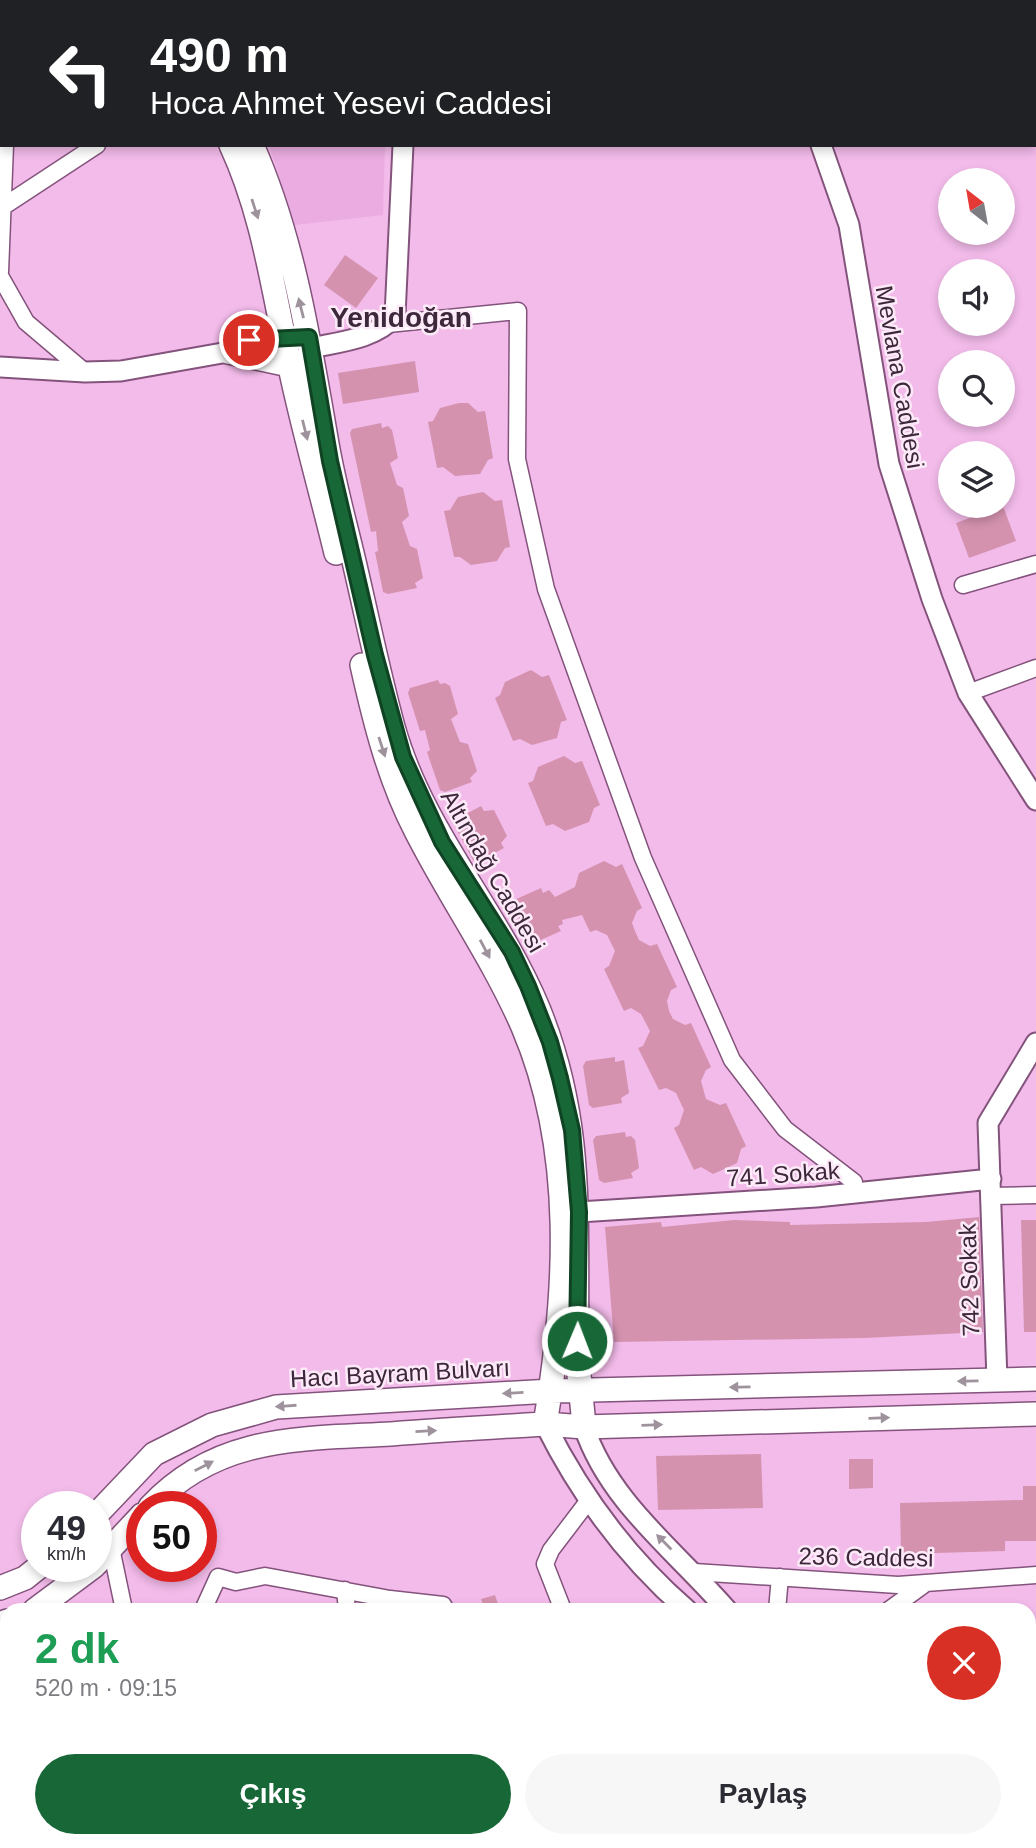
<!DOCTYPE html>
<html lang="tr">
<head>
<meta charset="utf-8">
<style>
  body { margin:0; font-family:Helvetica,sans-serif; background:#f7f7f7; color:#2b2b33; height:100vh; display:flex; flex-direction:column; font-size:26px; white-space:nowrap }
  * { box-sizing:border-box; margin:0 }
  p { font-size:23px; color:#7c7c81 }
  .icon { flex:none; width:38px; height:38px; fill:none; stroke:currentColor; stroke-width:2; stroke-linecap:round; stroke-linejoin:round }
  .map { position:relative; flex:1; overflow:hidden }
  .details { position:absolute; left:0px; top:1603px; width:1036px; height:245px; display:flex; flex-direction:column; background:#fff; border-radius:21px 21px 0 0; box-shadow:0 4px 10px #0003 }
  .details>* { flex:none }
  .top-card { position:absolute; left:0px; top:0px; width:1036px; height:147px; box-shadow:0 4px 10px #0003; background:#202124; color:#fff; overflow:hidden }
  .needle { width:46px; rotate:329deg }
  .fabs { position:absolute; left:938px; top:168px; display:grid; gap:14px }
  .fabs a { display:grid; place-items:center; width:77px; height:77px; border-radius:50%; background:#fff; box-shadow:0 4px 10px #0003; font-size:35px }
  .speed { position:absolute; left:21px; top:1491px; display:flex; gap:14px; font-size:35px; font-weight:700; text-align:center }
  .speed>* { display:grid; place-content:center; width:91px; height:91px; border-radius:50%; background:#fff; box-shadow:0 4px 10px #0003; line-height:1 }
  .speed small { font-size:18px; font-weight:400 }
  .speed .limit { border:10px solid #d22; background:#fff; color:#111 }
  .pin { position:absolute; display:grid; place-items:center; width:60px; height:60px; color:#fff; margin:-30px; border:4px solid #fff; border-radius:50%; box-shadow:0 2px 7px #0007 }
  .me { position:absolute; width:77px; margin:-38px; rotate:1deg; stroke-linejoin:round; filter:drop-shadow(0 0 5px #0008) }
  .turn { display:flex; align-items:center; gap:24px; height:147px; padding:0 35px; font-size:32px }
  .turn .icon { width:91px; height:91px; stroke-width:2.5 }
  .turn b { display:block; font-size:49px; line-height:60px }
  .round { display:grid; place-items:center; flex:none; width:74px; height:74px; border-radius:37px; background:#f7f7f7 }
  .summary { display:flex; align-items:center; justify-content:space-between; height:119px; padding:0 35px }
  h1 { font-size:42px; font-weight:700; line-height:52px; color:#1e9e55 }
  .button { display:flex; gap:14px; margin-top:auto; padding:14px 35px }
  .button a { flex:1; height:80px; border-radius:42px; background:#186737; color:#fff; font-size:28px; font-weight:700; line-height:80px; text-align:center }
  .button a+a { background:#f7f7f7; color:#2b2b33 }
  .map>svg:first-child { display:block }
  .built { fill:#ebade1 }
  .building { fill:#d492af }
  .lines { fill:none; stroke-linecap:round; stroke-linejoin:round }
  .minor-casing { stroke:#83537c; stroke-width:19 }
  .tertiary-casing { stroke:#83537c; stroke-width:23 }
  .secondary-casing { stroke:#83537c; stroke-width:26 }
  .minor { stroke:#fff; stroke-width:16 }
  .tertiary { stroke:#fff; stroke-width:19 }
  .secondary { stroke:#fff; stroke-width:23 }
  .oneway { fill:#9e939c }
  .route-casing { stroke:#104324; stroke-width:18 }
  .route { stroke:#186737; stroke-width:12 }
  .labels { text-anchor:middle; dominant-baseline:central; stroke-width:5; stroke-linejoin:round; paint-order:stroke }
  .street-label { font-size:24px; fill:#3d273a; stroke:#fceaf8 }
  .quarter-label { font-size:28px; font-weight:bold; fill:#3d273a; stroke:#fceaf8 }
</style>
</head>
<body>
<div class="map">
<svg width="1036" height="1848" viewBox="0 0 1036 1848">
  <rect width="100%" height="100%" fill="#f3bbea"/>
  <!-- built -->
  <path class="built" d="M269,145H385L383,215L295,225Z
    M7,1640V1778L0,1781V1643Z"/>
  <!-- building -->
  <path class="building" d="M345,255L378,278L356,308L324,285Z
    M415,361L419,392L343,404L338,373Z
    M459,403H468L478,412L485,411L493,458L488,460L480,474L455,476L443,467L437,468L428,422L433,421L440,408Z
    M381,423L382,428L388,426L392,430L398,458L390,463L397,485L403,488L409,516L402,522L410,546L417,549L423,578L415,583L417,588L388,594L383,592L375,552L378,551L376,531L371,532L350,433L352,429Z
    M483,492L495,501L502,500L510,547L505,548L497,561L471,565L460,557H454L444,511L450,510L458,497Z
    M1003,506L1016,541L969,558L956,523Z
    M531,670L542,677L549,675L567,720L561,722L557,738L532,745L520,739L513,741L495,698L500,695L505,682Z
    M438,680L440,684L445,683L450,686L458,714L451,719L460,742L468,744L477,771L470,778L472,782L445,792L440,790L427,752L430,750L425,730L420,731L408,693L410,688Z
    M564,756L575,763L582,761L600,805L594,808L589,822L565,831L553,824L546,826L528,783L533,781L538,767Z
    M481,806L484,811L494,810L507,836L501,843L504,848L478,862L473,860L454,825L455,820Z
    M604,861L616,867L622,864L642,908L637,911L632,923L635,931L639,940L650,946L657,944L677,987L671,990L667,1001L669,1011L673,1019L685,1025L691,1023L711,1067L706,1070L701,1081L706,1099L720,1105L726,1103L746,1146L741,1149L737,1163L722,1170L713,1174L701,1167L694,1170L674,1128L679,1125L684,1110L676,1093L666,1088L659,1090L638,1048L643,1046L650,1031L641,1014L631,1008L624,1011L604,969L609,966L615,951L607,935L596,930L590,932L582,915L562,920L563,924L558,926L561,931L534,943L529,941L513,905L514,900L541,888L543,893L549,890L555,897L575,887L579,873Z
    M615,1057V1062L624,1060L629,1093L621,1098L622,1103L593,1108L589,1105L583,1066L586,1061Z
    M625,1132L626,1137L631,1136L635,1140L639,1168L631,1173L633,1178L604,1183L599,1180L593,1140L596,1136Z
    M979,1217L983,1332L865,1338L614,1342L605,1227L661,1222L662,1227L734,1220L790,1222V1225L926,1222Z
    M1021,1220H1036V1332H1024Z
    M761,1454L763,1508L658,1510L656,1456Z
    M849,1459H873V1488L849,1489Z
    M1023,1486H1036V1541H1005V1551L901,1554L900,1503L1023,1500Z
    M495,1595L500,1610H485L481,1599Z"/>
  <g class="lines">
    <!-- minor casing -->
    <g class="minor-casing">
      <path id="minor" d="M312,2L313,0
        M0,127L2,130
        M4,206L97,145
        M0,272L5,145
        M0,276L26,322L85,372
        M388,324L518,311L517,459L546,589L643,858L732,1060L785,1129L854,1182
        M963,585L1036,564
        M968,693L1036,668
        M991,1196L1036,1195
        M111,1548L124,1610
        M694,1572L898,1585L1036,1575
        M345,1590L347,1610
        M203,1610L218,1577L236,1582L265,1576L390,1599L443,1605L446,1610
        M563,1610L545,1564L551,1550L589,1500
        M777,1610L780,1577
        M889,1610L926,1583
        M394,1841V1848
        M673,1841L676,1848
        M980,1841L984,1848
        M62,1848L64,1841
        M293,1848L295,1841
        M513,1848L514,1841"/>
    </g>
    <!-- tertiary casing -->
    <g class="tertiary-casing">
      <path id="tertiary" d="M793,0V2
        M455,2V0
        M821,145L849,225L889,464L932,599L968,693L1036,800
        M311,348C339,342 376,339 395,316L403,145
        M0,367L85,372L121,371L228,352
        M579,1212L816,1197L991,1179
        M997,1380L988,1123L1036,1043
        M545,1424C580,1494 627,1558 687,1610
        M584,1427C609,1502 676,1551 727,1610
        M784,1841L785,1848
        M813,1841L814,1848"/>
    </g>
    <!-- secondary casing -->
    <g class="secondary-casing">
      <path id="secondary" d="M95,0L97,2
        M118,0L120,2
        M231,145C264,216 273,291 290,367C303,429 321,491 336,553
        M252,145C293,237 309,340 326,438C333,482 346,526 356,570C368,622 379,675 393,727C422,831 497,910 538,1008C585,1123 575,1219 577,1339C577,1368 582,1398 584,1427
        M228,352L289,365L300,361
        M228,352L249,340L299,337
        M362,665C375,723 389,779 416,831C450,898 493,958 523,1027C576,1151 567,1294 545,1424
        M150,1507C217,1435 300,1439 391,1434C443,1430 494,1427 545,1424L584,1427L1036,1414
        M96,1515L154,1454L212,1425L276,1407L551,1391L1036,1379
        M96,1564L142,1515
        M0,1588L25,1578L40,1566
        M35,1610L94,1566
        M0,1624L7,1621"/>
    </g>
    <!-- minor -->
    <use href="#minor" class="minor"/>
    <!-- tertiary -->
    <use href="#tertiary" class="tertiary"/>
    <!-- secondary -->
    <use href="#secondary" class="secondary"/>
  </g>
  <!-- one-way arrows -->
  <defs><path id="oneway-solid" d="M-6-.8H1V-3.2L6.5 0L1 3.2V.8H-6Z" transform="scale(1.75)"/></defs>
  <g class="oneway">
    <use href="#oneway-solid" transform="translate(255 209) rotate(72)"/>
    <use href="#oneway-solid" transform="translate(301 308) rotate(-104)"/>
    <use href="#oneway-solid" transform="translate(305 430) rotate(76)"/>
    <use href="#oneway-solid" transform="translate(382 747) rotate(72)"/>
    <use href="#oneway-solid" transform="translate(485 949) rotate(62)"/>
    <use href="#oneway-solid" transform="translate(968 1381) rotate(179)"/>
    <use href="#oneway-solid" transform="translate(740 1387) rotate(179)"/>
    <use href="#oneway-solid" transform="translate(513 1393) rotate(177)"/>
    <use href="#oneway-solid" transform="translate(286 1406) rotate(176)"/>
    <use href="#oneway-solid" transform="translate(879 1418) rotate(-2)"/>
    <use href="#oneway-solid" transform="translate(652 1425) rotate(-2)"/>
    <use href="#oneway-solid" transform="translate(426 1431) rotate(-3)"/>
    <use href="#oneway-solid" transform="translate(204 1466) rotate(-27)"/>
    <use href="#oneway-solid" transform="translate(664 1542) rotate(-135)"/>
  </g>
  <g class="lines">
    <!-- route casing -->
    <g class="route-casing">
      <path id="route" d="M249,340L309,337L330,461L375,655L403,757L442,842L512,952L528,986L550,1042L560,1078L572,1130L579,1212L577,1341"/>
    </g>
    <!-- route -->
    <use href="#route" class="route"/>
  </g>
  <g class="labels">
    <!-- street labels -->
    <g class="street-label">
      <text transform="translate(900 377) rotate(80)">Mevlana Caddesi</text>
      <text transform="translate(493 871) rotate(60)">Altındağ Caddesi</text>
      <text transform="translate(783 1174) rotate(-4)">741 Sokak</text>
      <text transform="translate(969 1280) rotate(-92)">742 Sokak</text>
      <text transform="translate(400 1373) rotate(-3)">Hacı Bayram Bulvarı</text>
      <text transform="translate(866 1557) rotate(1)">236 Caddesi</text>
    </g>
    <!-- quarter labels -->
    <g class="quarter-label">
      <text x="401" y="317">Yenidoğan</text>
    </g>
  </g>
</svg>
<div class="fabs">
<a><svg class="needle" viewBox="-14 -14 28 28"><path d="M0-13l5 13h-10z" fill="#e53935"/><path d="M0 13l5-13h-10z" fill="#7c7c81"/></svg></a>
<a><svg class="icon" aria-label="sound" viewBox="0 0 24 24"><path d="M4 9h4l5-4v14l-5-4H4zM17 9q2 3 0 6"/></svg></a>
<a><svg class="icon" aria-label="search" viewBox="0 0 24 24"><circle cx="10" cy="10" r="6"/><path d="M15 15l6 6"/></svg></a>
<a><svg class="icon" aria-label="layers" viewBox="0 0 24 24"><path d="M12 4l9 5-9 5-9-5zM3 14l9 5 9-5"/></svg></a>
</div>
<div class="speed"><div>49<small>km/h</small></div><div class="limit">50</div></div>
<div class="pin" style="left:249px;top:340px;background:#d93025"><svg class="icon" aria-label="arrive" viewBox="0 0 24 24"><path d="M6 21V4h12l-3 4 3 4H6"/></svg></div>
<svg class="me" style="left:577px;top:1341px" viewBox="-20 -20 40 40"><circle r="17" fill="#186737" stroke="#fff" stroke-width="3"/><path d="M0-11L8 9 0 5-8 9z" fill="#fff"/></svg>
<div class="top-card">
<div class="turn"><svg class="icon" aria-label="left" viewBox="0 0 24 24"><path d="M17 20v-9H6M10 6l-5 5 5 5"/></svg><div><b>490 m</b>Hoca Ahmet Yesevi Caddesi</div></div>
</div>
<section class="details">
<div class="summary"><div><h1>2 dk</h1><p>520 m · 09:15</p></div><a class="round" style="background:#d93025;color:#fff"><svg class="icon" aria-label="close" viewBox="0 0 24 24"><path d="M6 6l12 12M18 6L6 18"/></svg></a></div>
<div class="button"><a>Çıkış</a><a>Paylaş</a></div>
</section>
</div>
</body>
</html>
